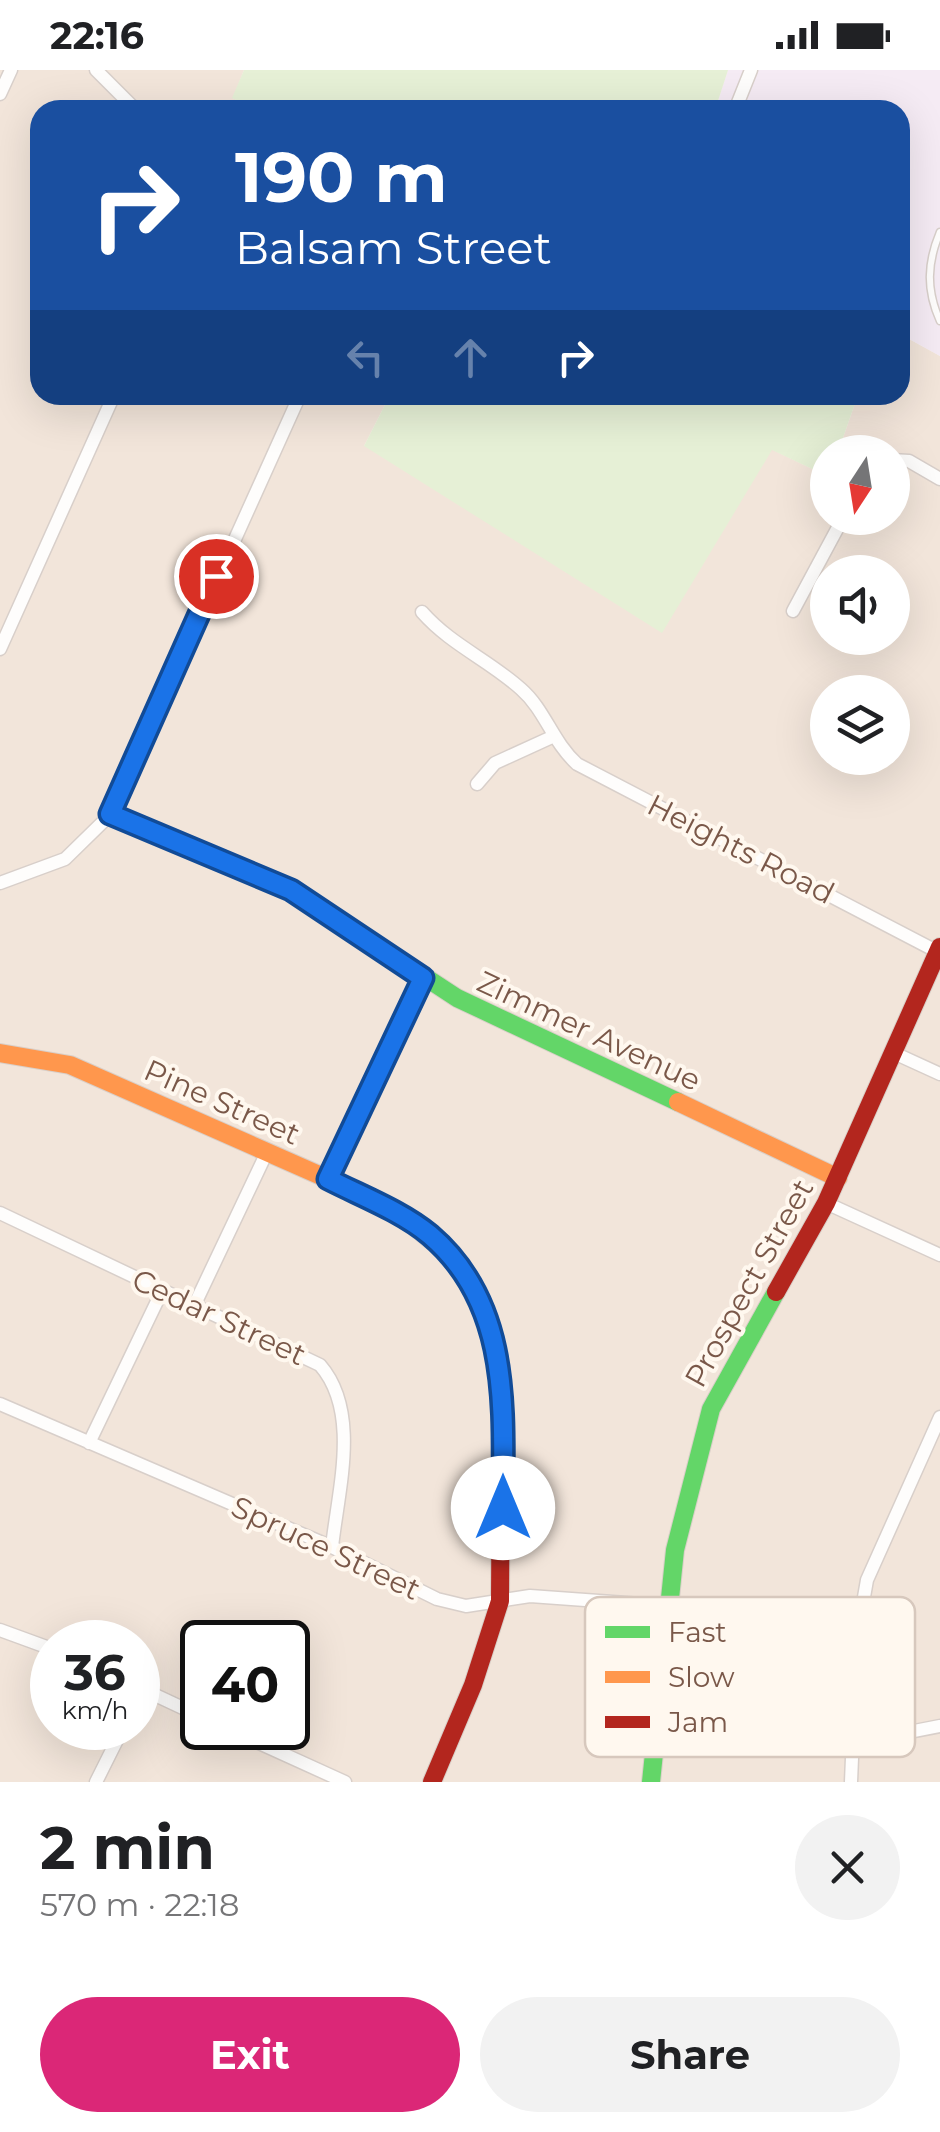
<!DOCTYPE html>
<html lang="en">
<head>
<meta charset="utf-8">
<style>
  body { margin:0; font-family:Montserrat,sans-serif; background:#f2f2f2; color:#202124; height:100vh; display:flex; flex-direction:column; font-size:38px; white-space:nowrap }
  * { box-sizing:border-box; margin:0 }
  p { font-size:32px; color:#757577 }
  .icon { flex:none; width:55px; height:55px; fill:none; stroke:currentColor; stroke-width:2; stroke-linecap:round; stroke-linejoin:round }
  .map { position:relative; height:1712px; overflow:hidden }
  .panel { display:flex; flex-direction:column; background:#fff; flex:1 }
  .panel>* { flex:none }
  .banner { position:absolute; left:30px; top:30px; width:880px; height:305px; border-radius:30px; box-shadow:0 10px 40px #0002; background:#1a4fa0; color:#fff; overflow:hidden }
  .needle { width:65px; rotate:192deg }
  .tools { position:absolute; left:810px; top:365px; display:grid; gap:20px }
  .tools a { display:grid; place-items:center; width:100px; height:100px; border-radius:50%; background:#fff; box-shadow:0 10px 40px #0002; font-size:50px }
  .speed { position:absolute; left:30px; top:1550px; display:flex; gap:20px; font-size:50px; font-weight:700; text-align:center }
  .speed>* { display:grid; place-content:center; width:130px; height:130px; border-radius:50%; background:#fff; box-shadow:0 10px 40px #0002; line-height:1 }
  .speed small { font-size:25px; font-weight:400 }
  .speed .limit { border:5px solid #111; border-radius:15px; background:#fff; color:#111 }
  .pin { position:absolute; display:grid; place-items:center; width:85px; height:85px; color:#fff; margin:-42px; border:5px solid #fff; border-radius:50%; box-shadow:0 2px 10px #0007 }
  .me { position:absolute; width:110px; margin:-55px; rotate:0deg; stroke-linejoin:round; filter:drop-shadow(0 0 8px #0008) }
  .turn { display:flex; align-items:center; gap:35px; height:210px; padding:0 40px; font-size:45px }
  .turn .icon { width:130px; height:130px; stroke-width:2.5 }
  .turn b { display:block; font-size:70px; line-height:85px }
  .lanes { display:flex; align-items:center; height:95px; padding:0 40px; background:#0003; justify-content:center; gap:50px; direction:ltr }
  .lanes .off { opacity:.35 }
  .round { display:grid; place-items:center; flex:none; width:105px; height:105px; border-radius:52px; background:#f2f2f2 }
  .headline { display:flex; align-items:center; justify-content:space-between; height:170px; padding:0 40px }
  h1 { font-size:60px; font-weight:700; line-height:75px }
  .button { display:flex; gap:20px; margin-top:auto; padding:20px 40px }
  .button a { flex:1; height:115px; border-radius:60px; background:#db2777; color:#fff; font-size:40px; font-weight:700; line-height:115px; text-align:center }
  .button a+a { background:#f2f2f2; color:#202124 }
  .status { display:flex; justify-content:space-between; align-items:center; height:70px; padding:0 50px; background:#fff; direction:ltr }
  .status svg { height:28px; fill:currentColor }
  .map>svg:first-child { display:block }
  .residential { fill:#f2e5da; fill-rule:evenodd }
  .education { fill:#f5ebf4 }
  .green { fill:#e6f0d6 }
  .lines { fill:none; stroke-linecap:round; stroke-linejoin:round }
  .lane-casing { stroke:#d8cfca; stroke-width:9 }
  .street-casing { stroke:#d8cfca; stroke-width:15 }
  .fast-casing { stroke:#d9cfc8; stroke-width:20 }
  .slow-casing { stroke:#d9cfc8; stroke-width:20 }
  .jam-casing { stroke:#d9cfc8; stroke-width:20 }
  .lane { stroke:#fefdfc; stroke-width:6 }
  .street { stroke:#fefdfc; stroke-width:12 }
  .fast { stroke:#63d668; stroke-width:18 }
  .slow { stroke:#ff974d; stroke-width:18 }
  .jam { stroke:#b3261e; stroke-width:18 }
  .route-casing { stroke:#114b97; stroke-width:25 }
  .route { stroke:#1a73e8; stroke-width:18 }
  .labels { text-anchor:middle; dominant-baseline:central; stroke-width:8; stroke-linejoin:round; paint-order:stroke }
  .street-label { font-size:30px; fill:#7a5849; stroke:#fff8ef }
  .key { fill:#fff8ef; stroke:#d7c8bd; stroke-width:2.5 }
  .key-label { font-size:28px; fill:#7a5849 }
</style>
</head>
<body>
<div class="status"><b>22:16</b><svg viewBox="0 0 49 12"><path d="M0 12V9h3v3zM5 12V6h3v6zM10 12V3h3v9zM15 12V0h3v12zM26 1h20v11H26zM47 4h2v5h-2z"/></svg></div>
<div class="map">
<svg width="940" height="1712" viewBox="0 0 940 1712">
  <rect width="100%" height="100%" fill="#f9f3ed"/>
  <!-- residential -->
  <path class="residential" d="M0,0H244L233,28L256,40H40V325H390L364,376L773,380L827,406L828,448H892V382H838L858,325H900V264L940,286V1712H0ZM828,502H892V568H828ZM828,622H892V688H828ZM52,1572H138V1658H52ZM202,1572H288V1658H202Z"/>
  <!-- education -->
  <path class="education" d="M728,0H940V286L900,264V40H715Z"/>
  <!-- green -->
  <path class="green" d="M244,0H728L715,40H256L232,28Z
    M390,325H858L838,382H828L827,406L772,380L662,563L364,376Z"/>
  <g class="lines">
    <!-- lane casing -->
    <g class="lane-casing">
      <path id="lane" d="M940,162C927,193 926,220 940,251"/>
    </g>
    <!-- street casing -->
    <g class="street-casing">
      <path id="street" d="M96,0L136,40
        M0,24L11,0
        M735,40L751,0
        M892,390L909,391L940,409
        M793,541L843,448
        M422,542C451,575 489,590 521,619C545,640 552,671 577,694L938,882
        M0,579L114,325
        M477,714L495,693L552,667
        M0,813L65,789L111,744L300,325
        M894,983L940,1004
        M328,1109L423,908
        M826,1133L940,1185
        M0,1143L320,1295C361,1342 338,1420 332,1477
        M194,1236L267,1082
        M0,1334L332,1477L437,1529L466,1536L530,1526L668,1536
        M89,1373L162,1221
        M0,1560L52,1579
        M138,1617L202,1647
        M226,1658L345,1712
        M853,1673L940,1656
        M96,1712L123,1658
        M851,1712L857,1567L867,1510L940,1347"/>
    </g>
    <!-- fast casing -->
    <g class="fast-casing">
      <path id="fast" d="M111,744L291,819L457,928L678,1032
        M651,1712L675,1480L711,1339L776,1222"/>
    </g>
    <!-- slow casing -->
    <g class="slow-casing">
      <path id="slow" d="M0,983L70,995L328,1109L404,1148L447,1183L480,1231L502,1309L501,1370
        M678,1032L838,1108"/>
    </g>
    <!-- jam casing -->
    <g class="jam-casing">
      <path id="jam" d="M776,1222L826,1133L940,877
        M432,1712L473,1615L500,1531L501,1370"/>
    </g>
    <!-- lane -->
    <use href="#lane" class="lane"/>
    <!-- street -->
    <use href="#street" class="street"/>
    <!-- fast -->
    <use href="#fast" class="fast"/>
    <!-- slow -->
    <use href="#slow" class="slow"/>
    <!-- jam -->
    <use href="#jam" class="jam"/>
  </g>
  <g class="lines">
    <!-- route casing -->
    <g class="route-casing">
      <path id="route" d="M216,506L110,744L291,820L423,908L328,1109C361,1126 401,1141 430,1165C512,1235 503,1341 503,1438"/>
    </g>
    <!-- route -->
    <use href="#route" class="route"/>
  </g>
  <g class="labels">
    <!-- street labels -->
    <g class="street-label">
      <text transform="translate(741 779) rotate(27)">Heights Road</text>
      <text transform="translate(589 961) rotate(25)">Zimmer Avenue</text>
      <text transform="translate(222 1032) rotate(24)">Pine Street</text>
      <text transform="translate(749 1213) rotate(-61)">Prospect Street</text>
      <text transform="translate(219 1247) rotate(25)">Cedar Street</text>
      <text transform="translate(326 1478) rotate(25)">Spruce Street</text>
    </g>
  </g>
  <!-- legend -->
  <rect x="585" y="1527" width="330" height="160" rx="15" class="key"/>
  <rect x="605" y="1556" width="45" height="12" fill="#63d668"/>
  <rect x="605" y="1601" width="45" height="12" fill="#ff974d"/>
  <rect x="605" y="1646" width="45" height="12" fill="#b3261e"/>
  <g class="key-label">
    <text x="668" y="1572">Fast</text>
    <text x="668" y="1617">Slow</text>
    <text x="668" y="1662">Jam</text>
  </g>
</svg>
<div class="tools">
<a><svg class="needle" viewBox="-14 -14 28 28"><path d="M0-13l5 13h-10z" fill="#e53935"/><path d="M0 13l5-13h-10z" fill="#757577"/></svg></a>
<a><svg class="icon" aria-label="sound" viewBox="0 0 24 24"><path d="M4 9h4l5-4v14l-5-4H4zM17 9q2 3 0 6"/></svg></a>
<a><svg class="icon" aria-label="layers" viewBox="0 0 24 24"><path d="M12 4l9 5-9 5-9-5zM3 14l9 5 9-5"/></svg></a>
</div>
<div class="speed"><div>36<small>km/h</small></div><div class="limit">40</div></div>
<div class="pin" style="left:216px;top:506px;background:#d93025"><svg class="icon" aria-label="arrive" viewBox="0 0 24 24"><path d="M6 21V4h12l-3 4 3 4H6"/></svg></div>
<svg class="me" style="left:503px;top:1438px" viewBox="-20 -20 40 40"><circle r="19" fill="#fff"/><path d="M0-13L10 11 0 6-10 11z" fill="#1a73e8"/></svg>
<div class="banner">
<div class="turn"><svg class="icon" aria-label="right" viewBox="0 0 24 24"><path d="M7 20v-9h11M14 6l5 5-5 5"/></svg><div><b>190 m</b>Balsam Street</div></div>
<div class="lanes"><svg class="icon off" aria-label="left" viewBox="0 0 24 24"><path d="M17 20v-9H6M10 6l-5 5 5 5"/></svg><svg class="icon off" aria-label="ahead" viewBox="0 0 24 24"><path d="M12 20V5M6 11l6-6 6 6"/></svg><svg class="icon" aria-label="right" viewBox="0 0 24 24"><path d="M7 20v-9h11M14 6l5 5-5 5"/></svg></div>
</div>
</div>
<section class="panel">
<div class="headline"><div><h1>2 min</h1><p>570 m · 22:18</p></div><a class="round"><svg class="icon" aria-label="close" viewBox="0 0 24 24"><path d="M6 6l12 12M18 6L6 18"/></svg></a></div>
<div class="button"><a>Exit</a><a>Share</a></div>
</section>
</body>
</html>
